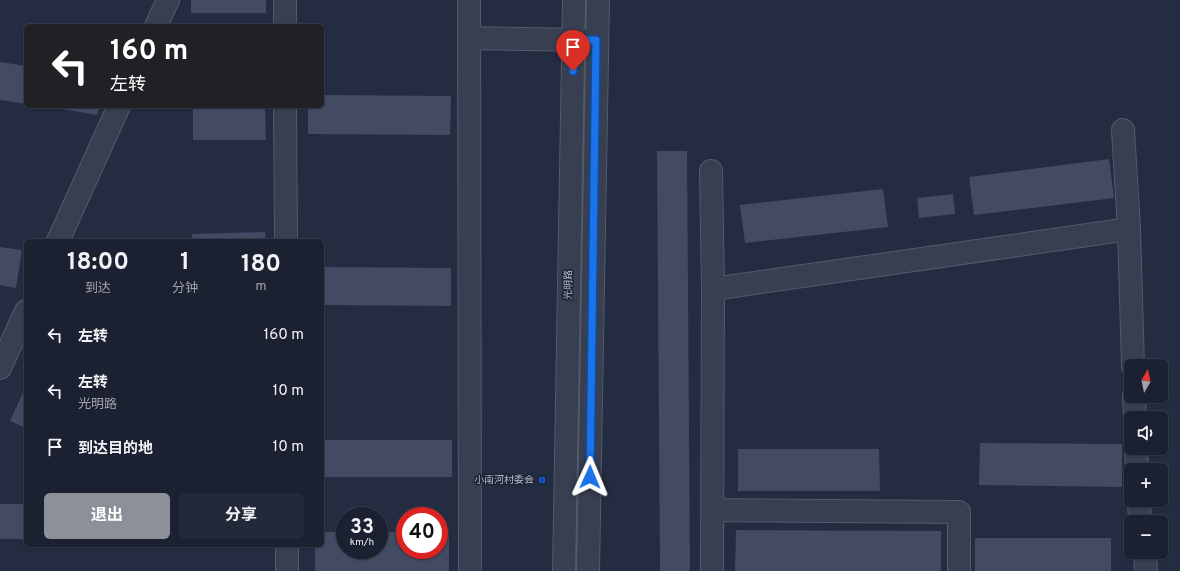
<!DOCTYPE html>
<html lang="zh">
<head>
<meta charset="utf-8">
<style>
  body { margin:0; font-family:Overpass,"Noto Sans SC",sans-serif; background:#242939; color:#f1f3f6; height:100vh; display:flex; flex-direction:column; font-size:15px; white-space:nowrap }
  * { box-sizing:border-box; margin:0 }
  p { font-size:13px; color:#a0a3ab }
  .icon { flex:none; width:22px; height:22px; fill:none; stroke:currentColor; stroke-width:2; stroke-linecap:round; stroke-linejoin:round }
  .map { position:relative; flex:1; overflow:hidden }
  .panel { position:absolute; left:24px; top:239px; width:300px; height:308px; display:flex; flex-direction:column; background:#1b2131; border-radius:6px; box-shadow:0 1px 3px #0004,0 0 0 1px #393e4d }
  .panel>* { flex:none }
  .guide { position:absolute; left:24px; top:24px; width:300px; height:84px; border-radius:6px; box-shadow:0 1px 3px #0004,0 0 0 1px #393e4d; background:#202124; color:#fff; overflow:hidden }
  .needle { width:26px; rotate:9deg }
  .tools { position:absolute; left:1124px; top:359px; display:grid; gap:8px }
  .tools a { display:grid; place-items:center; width:44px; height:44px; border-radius:6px; background:#1b2131; box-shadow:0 1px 3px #0004,0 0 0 1px #393e4d; font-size:20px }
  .speed { position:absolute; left:336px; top:507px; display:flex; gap:8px; font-size:20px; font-weight:700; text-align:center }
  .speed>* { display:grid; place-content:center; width:52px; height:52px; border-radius:50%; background:#1b2131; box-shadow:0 1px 3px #0004,0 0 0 1px #393e4d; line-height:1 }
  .speed small { font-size:10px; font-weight:400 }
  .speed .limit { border:6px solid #d22; background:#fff; color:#111 }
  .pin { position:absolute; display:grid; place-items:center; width:34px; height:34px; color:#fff; margin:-41px -17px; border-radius:50% 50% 50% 0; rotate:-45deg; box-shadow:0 0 4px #0007 }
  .pin .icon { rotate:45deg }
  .me { position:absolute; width:44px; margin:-22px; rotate:1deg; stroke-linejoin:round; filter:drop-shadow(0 0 3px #0008) }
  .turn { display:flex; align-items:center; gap:14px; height:84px; padding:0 20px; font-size:18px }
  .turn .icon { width:52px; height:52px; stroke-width:2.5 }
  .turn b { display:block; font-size:28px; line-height:34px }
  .eta { display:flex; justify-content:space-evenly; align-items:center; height:68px; text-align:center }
  .eta b { font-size:24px; font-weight:700; line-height:28px }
  .action { display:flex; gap:8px; margin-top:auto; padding:8px 20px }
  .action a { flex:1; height:46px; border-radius:6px; background:#8c9099; color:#fff; font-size:16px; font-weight:700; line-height:46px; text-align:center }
  .action a+a { background:#242939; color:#f1f3f6 }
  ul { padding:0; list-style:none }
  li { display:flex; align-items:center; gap:12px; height:56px; padding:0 20px }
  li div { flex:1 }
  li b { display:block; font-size:15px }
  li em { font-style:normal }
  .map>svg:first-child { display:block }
  .building { fill:#434b63 }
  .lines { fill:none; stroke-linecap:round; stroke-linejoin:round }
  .minor-casing { stroke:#535a6b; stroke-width:24 }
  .minor { stroke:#383f51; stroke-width:22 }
  .route-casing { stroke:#114b97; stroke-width:10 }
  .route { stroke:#1a73e8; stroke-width:7 }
  .transit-dot { fill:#1a4fb4; stroke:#1d2436; stroke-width:1.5 }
  .labels { text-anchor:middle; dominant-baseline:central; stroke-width:3; stroke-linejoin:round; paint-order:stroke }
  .street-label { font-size:10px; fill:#b5bacb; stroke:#1d2436 }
  .poi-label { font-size:10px; fill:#b5bacb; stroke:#1d2436; text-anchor:end }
</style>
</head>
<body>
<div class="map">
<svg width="1180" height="571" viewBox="0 0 1180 571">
  <rect width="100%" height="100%" fill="#242c41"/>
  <!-- building -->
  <path class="building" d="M191,0H266V13H191Z
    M0,62L26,66V104L0,100Z
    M322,95L451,96L450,135L308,134V106H322Z
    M45,106H99L97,115Z
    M193,106H265L266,140H193Z
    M657,151H687L690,571H660Z
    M1109,159L1114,198L974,215L969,177Z
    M883,189L888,227L745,243L740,205Z
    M953,194L955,214L919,218L917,198Z
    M265,232L266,241H192V234Z
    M0,247L22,250L16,288L0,285Z
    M322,267L451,268V306L322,305Z
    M26,386V428L10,421Z
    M322,440H452V477H322Z
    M980,443L1122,444V487L979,485Z
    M738,449H879L880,491H738Z
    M0,504H26V539H0Z
    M736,530L941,531V571H735Z
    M322,532H345V550H379V532H405V550H439V532H449V571H315V545H322Z
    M975,538H1111V571H975Z"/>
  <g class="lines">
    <!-- minor casing -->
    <g class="minor-casing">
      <path id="minor" d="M285,0V26
        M469,0L470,571
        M156,26L168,0
        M469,38L588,40
        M285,106L286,241
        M1123,130L1129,229L1133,366
        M711,171L713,289L712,571
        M58,241L119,106
        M713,289L1129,229
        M0,368L26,311
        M1134,396L1135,418
        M1136,448L1137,470
        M1139,500L1140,522
        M713,510L959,512V571
        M287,545V571
        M1145,552L1146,571
        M564,571L574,0
        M588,571L598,0"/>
    </g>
    <!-- minor -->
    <use href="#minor" class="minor"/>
  </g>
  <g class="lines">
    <!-- route casing -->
    <g class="route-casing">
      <path id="route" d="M573,71L574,40H596L590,477"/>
    </g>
    <!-- route -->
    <use href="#route" class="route"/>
  </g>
  <!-- markers -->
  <rect class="transit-dot" x="538" y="476" width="8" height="8" rx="2"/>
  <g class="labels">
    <!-- street labels -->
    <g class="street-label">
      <text transform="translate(569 285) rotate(-89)">光明路</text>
    </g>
    <!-- poi labels -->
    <g class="poi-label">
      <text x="534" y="480">小南河村委会</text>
    </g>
  </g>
</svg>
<div class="tools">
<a><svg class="needle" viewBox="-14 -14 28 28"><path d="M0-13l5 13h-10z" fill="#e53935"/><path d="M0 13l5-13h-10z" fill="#a0a3ab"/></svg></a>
<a><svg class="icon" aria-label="sound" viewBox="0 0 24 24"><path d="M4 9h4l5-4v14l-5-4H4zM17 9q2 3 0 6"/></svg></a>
<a>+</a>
<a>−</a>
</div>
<div class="speed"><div>33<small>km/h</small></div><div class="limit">40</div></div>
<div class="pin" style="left:573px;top:71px;background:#d93025"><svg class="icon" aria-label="arrive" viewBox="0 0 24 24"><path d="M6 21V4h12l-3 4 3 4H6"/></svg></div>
<svg class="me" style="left:590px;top:477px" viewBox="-20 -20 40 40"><path d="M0-17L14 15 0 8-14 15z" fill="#1a73e8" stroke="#fff" stroke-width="4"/></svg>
<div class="guide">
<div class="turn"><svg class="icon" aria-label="left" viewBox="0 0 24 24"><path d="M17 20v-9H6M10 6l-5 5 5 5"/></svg><div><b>160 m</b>左转</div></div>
</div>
<section class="panel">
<div class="eta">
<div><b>18:00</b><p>到达</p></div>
<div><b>1</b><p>分钟</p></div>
<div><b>180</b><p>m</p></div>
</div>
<ul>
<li><svg class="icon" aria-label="left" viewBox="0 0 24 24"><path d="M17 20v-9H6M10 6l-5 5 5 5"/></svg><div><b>左转</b></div><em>160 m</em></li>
<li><svg class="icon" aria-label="left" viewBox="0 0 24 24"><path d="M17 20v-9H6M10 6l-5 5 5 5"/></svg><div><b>左转</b><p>光明路</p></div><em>10 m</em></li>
<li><svg class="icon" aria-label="arrive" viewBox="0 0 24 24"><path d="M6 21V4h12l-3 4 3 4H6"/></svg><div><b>到达目的地</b></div><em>10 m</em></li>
</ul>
<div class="action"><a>退出</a><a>分享</a></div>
</section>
</div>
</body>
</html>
